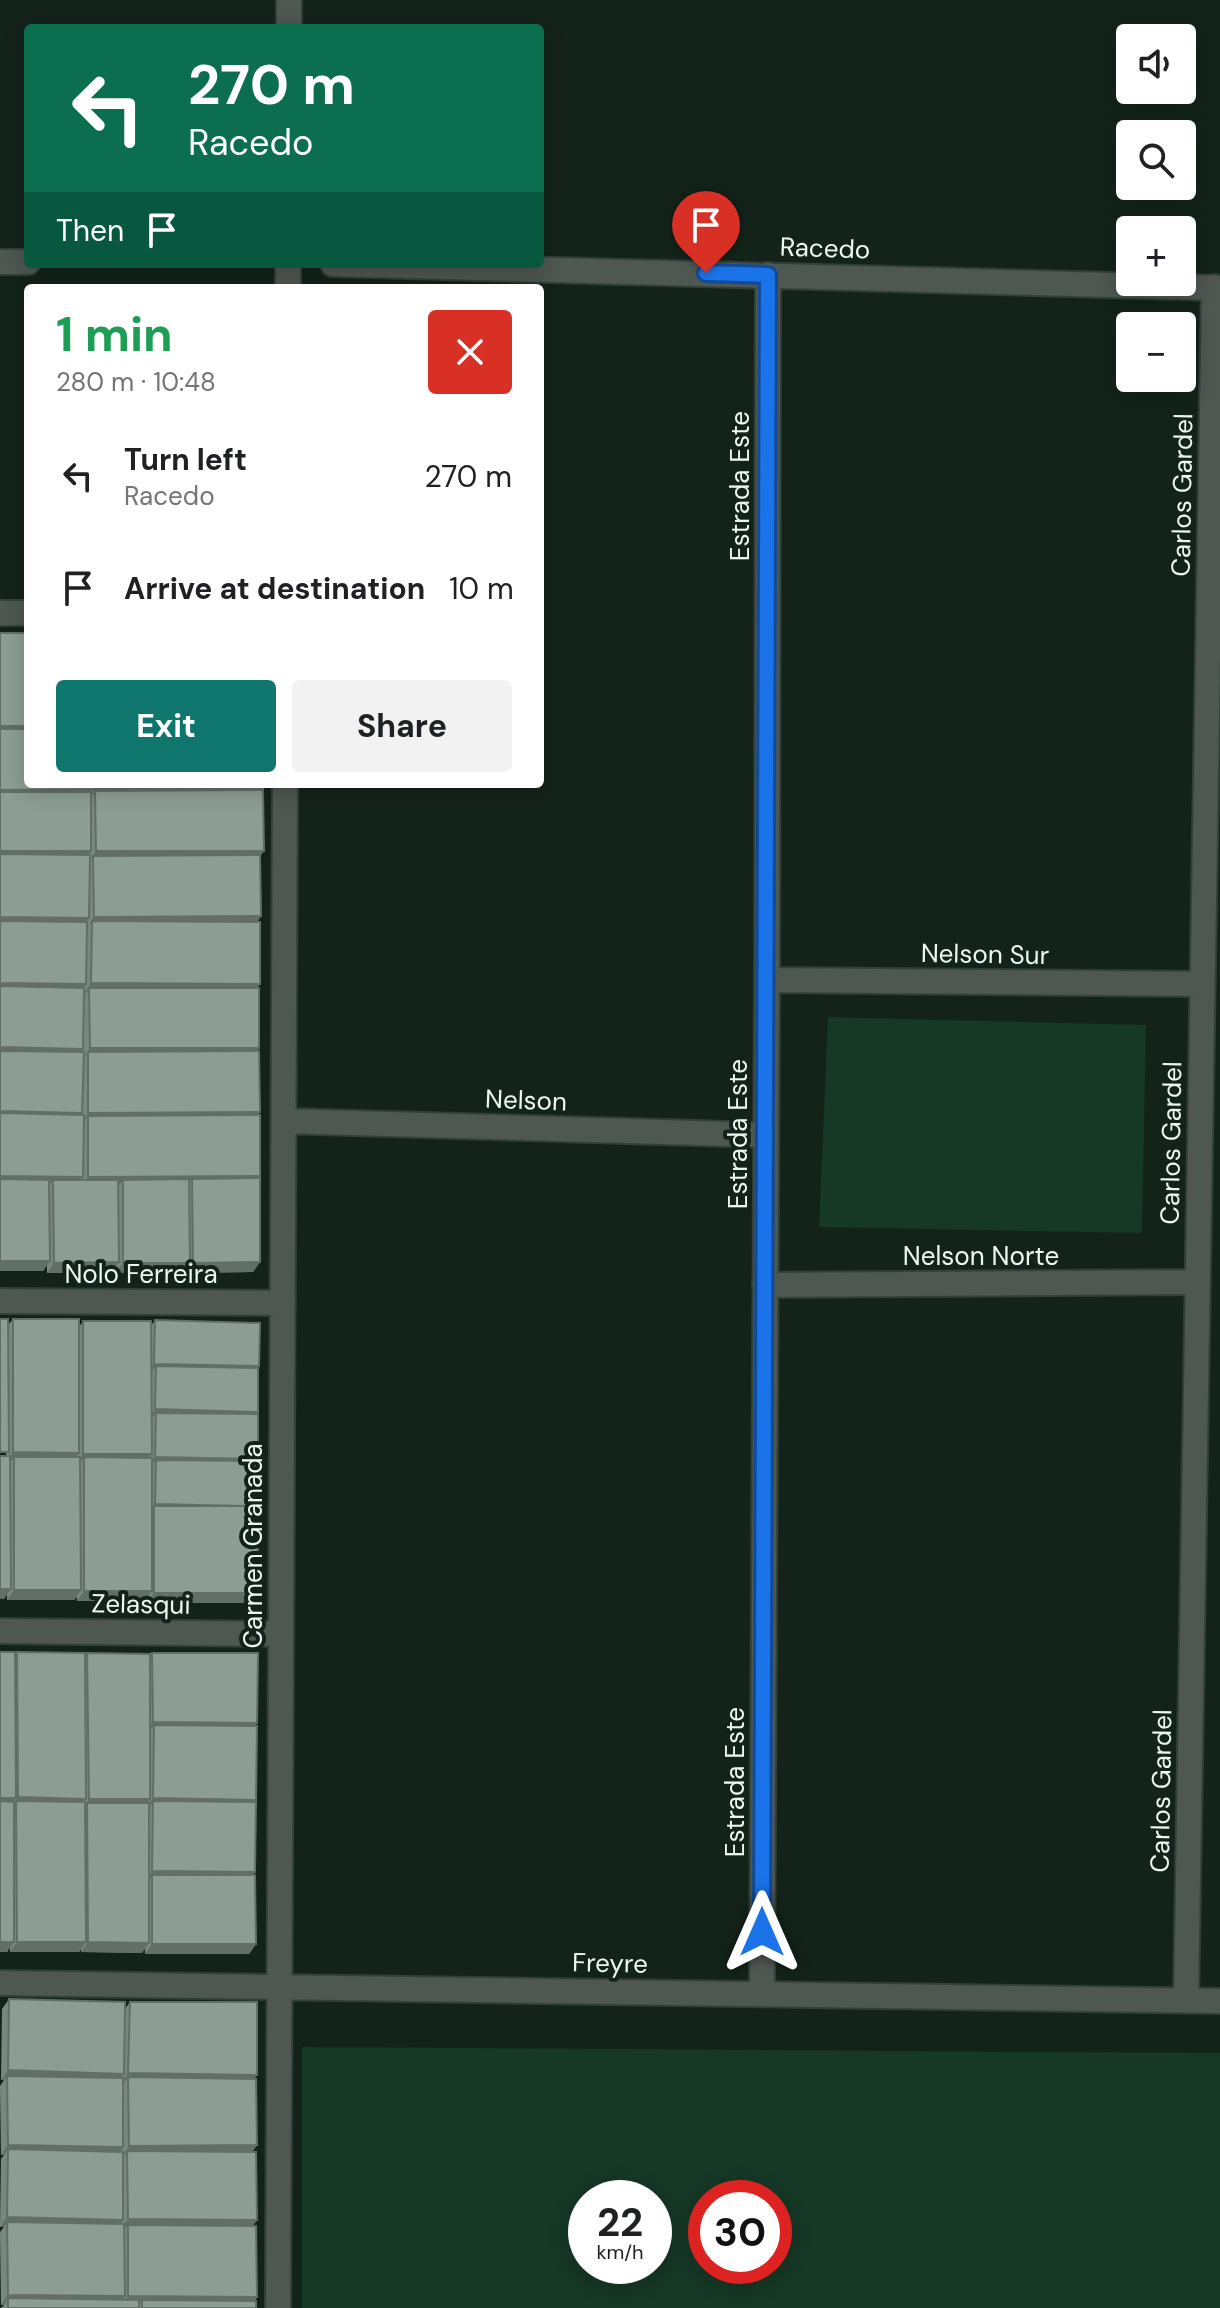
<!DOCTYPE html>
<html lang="en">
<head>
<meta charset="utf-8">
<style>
  body { margin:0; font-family:"DM Sans",sans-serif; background:#f2f2f2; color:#202124; height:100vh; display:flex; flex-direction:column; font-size:30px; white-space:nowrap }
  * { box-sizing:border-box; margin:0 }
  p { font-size:26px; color:#757577 }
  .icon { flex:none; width:44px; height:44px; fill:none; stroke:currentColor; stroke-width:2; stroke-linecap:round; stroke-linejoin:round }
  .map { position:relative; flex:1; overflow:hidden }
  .panel { position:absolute; left:24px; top:284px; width:520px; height:504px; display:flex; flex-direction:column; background:#fff; border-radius:8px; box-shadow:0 4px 20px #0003 }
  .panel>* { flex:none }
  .top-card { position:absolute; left:24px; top:24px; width:520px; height:244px; border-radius:8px; box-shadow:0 4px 20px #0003; background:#0b6e4f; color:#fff; overflow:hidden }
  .fabs { position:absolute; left:1116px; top:24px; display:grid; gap:16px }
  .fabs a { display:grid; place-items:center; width:80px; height:80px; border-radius:8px; background:#fff; box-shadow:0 4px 20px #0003; font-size:40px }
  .speed { position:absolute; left:568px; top:2180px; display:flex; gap:16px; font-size:40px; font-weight:700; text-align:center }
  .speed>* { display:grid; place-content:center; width:104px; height:104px; border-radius:50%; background:#fff; box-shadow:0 4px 20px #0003; line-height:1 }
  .speed small { font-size:20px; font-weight:400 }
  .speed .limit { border:12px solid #d22; background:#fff; color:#111 }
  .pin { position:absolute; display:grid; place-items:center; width:68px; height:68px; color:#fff; margin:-82px -34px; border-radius:50% 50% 50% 0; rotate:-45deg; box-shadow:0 0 8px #0007 }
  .pin .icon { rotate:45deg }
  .me { position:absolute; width:88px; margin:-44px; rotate:0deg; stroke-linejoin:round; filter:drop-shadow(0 0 6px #0008) }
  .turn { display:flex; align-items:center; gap:28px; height:168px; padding:0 32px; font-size:36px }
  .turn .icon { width:104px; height:104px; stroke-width:2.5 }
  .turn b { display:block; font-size:56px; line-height:68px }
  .then { display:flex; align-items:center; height:76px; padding:0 32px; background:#0003; gap:16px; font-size:30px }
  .round { display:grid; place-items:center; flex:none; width:84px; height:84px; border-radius:8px; background:#f2f2f2 }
  .headline { display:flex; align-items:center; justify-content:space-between; height:136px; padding:0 32px }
  h1 { font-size:48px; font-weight:700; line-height:60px; color:#1e9e55 }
  .cta { display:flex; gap:16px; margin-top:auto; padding:16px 32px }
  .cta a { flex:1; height:92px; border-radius:8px; background:#0f766e; color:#fff; font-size:32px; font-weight:700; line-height:92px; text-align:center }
  .cta a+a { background:#f2f2f2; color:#202124 }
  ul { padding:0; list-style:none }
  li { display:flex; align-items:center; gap:24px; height:112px; padding:0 32px }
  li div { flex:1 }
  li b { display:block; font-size:30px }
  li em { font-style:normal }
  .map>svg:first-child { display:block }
  .green { fill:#163826; fill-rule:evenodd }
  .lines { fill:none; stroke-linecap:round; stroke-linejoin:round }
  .street-casing { stroke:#324138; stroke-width:28 }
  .street { stroke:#4f5752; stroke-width:24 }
  .wall { fill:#78887e }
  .shaded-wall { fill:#626f67 }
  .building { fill:#8c9e93; stroke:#626f67; stroke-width:2 }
  .route-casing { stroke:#114b97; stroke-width:20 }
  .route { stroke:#1a73e8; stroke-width:14 }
  .labels { text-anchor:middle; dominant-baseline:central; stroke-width:8; stroke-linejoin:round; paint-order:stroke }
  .street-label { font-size:26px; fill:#edf7f1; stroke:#13231a }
</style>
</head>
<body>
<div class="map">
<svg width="1220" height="2308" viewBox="0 0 1220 2308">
  <rect width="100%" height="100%" fill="#13231a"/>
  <!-- green -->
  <path class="green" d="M828,1017L1146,1025L1142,1233L819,1227Z
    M302,2047L1220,2053V2308H302ZM586,2198H654V2266H586ZM706,2198H774V2266H706Z"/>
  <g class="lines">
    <!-- street casing -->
    <g class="street-casing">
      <path id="street" d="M289,28V0
        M0,262H28
        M333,264L1220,288
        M288,288V264
        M0,613H28
        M767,980L1202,984
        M284,1121L766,1135
        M765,1285L1197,1282
        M0,1301L283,1303
        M0,1631L281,1634
        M0,1983L1220,2001
        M762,1993L767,980L768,275
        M1186,2000L1214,287
        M278,2308L285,784"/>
    </g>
    <!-- street -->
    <use href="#street" class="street"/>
  </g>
  <!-- wall -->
  <path class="wall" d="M0,633L28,784H263L262,790L260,855L261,916L257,922L259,1048L257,1051L260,1112L257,1115L260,1262L253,1272L186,1273V1269L183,1273H116V1265L112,1272L47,1273V1265L43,1271H0Z
    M13,1319L79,1327L83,1321L151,1326L155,1320L258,1368L256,1461L258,1593L251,1603H147V1598L145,1601H77V1597L74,1600H7V1594L4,1599L8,1325Z
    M0,1652L15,1656L17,1652L85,1657L87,1653L150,1656L152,1653L255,1726L253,1875L256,1944L249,1954H145V1948L142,1953L81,1952V1949L79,1952H10V1947L7,1952H0Z
    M9,1999L125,2009L130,2002L254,2079L257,2145L252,2152L253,2226L257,2297L255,2301L256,2308H1L4,2305H1L0,2232L4,2227H0L1,2159L4,2155H1L0,2086L4,2080H1L2,2009Z"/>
  <!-- shaded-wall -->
  <path class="shaded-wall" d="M0,726H28V736H0Z
    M263,788L256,798L95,791L90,799H88L95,789Z
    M93,789L86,799L0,800V790Z
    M0,851H91L84,861H0Z
    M96,851H264L257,861L93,856L89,861Z
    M261,916L254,926L92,921L87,927L94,917Z
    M0,917L89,918L82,928L0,927Z
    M0,983L86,984L79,994L0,993Z
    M91,983L260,984L253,994L89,988L86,993H84Z
    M0,1047L83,1049L76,1059L0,1058Z
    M90,1048H259L252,1058L88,1052L84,1058H83Z
    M0,1111L82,1113L75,1123L0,1121Z
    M260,1112L253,1122L88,1116L83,1123H82L88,1113Z
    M0,1176L83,1177L76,1187L53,1180L48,1187L0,1186Z
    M260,1176L253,1186L192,1179L187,1186L123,1180L118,1187H81L88,1177Z
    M0,1261H50L43,1271H0Z
    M119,1262L112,1272L47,1273L54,1263Z
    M260,1262L253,1272L186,1273L193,1263Z
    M123,1263H190L183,1273H116Z
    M154,1364L259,1366L252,1376L156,1366L150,1374H147Z
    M155,1409L258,1412L251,1422L156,1413L151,1420L148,1419Z
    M13,1452L79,1453L72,1463L14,1457L10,1463L6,1462Z
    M83,1454H152L144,1464L84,1457L79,1464H76Z
    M155,1457L258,1459L251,1469L156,1460L151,1467H148Z
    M155,1504L245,1506H154L148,1514Z
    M0,1589H11L4,1599H0Z
    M14,1590H81L74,1600H7Z
    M84,1591H152L145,1601H77Z
    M154,1593H258L251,1603H147Z
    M153,1722L257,1723L250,1733L154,1725L149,1732H146Z
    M18,1797L86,1799L79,1809L16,1801L11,1807Z
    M0,1798H16L9,1808H0Z
    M153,1798L256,1800L249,1810L153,1801L149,1808H146Z
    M89,1799H150L143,1809L87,1803L82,1809Z
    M152,1871L255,1872L248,1882L152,1875L148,1881H145Z
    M0,1942H14L7,1952H0Z
    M17,1942H86L79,1952H10Z
    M88,1942L149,1943L142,1953L81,1952Z
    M152,1944H256L249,1954H145Z
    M8,2070L124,2074L117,2084L7,2076L4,2080H1Z
    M128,2073L257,2075L250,2085L128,2077L124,2083H121Z
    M8,2145L123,2147L116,2157L8,2149L4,2155H1Z
    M257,2145L250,2155L127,2151L124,2156H122L129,2146Z
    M7,2217L123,2220L116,2230L7,2222L4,2227H0Z
    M128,2219L257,2220L250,2230L128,2225L125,2229H121Z
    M8,2295L125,2296L118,2306L8,2298L4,2305H1Z
    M128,2296L257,2297L250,2307L142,2300L138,2306H121Z"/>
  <!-- building -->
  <path class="building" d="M0,633H28V726H0Z
    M0,729H28V784H92L93,789L0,790Z
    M95,784H263V788L95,789Z
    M263,790L264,851H96L95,791Z
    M0,792H91V851H0Z
    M0,854L90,855L89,918L0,917Z
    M260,855L261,916L94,917L93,856Z
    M0,921L87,922L86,984L0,983Z
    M92,921L260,922V984L91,983Z
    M0,986L84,988L83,1049L0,1047Z
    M89,988H259V1048H90Z
    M0,1051L84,1052L82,1113L0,1111Z
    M259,1051L260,1112L88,1113V1052Z
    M0,1113L84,1115L83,1177L0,1176Z
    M260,1115V1176L88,1177V1116Z
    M260,1178V1262L193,1263L192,1179Z
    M0,1179L49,1180L50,1261H0Z
    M189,1179L190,1263H123V1180Z
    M53,1180H118L119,1262L54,1263Z
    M0,1319H8L9,1452H0Z
    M13,1319H79V1453L13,1452Z
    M155,1320L260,1323L259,1366L154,1364Z
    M83,1321H151L152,1454H83Z
    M156,1366L258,1368V1412L155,1409Z
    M156,1413L258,1414V1459L155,1457Z
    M0,1456H10L11,1589H0Z
    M14,1457H80L81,1590H14Z
    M84,1457L152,1458V1591H84Z
    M156,1460L258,1461V1593H154V1506H245L155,1504Z
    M0,1652H15L16,1798H0Z
    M17,1652L85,1653L86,1799L18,1797Z
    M87,1653L150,1654V1799H89Z
    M152,1653H258L257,1723L153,1722Z
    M154,1725L257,1726L256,1800L153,1798Z
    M0,1801L14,1802V1942H0Z
    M16,1801L85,1802L86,1942H17Z
    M153,1801L256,1802L255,1872L152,1871Z
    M87,1803H149V1943L88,1942Z
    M152,1875H255L256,1944H152Z
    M9,1999L125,2002L124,2074L8,2070Z
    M130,2002H257V2075L128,2073Z
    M7,2076L123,2078V2147L8,2145Z
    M128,2077L256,2079L257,2145L129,2146Z
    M8,2149L123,2152V2220L7,2217Z
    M127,2151L256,2152L257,2220L128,2219Z
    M7,2222L124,2224L125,2296L8,2295Z
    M128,2225L256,2226L257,2297L128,2296Z
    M8,2298L139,2300V2308H8Z
    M142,2300L256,2301V2308H142Z"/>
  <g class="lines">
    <!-- route casing -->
    <g class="route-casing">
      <path id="route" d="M706,273L768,275L762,1932"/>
    </g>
    <!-- route -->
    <use href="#route" class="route"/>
  </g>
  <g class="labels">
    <!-- street labels -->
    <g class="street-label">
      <text transform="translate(825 248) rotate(2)">Racedo</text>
      <text transform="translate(740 486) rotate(-90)">Estrada Este</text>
      <text transform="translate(1182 495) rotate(-89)">Carlos Gardel</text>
      <text transform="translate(985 954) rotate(1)">Nelson Sur</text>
      <text transform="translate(526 1100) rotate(2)">Nelson</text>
      <text transform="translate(738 1134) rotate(-90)">Estrada Este</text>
      <text transform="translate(1171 1143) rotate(-89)">Carlos Gardel</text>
      <text x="981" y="1256">Nelson Norte</text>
      <text x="141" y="1274">Nolo Ferreira</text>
      <text transform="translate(253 1546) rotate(-90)">Carmen Granada</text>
      <text transform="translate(141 1604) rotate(1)">Zelasqui</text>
      <text transform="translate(735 1782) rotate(-90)">Estrada Este</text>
      <text transform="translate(1161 1791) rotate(-89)">Carlos Gardel</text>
      <text transform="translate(610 1963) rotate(1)">Freyre</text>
    </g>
  </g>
</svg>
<div class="fabs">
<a><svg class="icon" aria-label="sound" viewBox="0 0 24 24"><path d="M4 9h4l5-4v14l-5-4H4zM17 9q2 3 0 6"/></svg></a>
<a><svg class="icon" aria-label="search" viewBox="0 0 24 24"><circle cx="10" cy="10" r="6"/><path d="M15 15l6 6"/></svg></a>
<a>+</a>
<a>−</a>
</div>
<div class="speed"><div>22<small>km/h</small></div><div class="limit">30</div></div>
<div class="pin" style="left:706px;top:273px;background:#d93025"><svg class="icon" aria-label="arrive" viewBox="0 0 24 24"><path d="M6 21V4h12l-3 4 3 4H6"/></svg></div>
<svg class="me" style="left:762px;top:1932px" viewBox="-20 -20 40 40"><path d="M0-17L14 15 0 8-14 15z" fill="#1a73e8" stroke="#fff" stroke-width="4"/></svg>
<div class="top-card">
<div class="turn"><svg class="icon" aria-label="left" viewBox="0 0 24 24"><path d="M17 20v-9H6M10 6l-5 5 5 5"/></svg><div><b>270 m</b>Racedo</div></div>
<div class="then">Then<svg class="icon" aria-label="arrive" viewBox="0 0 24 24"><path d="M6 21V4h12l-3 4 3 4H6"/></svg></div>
</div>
<section class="panel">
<div class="headline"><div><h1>1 min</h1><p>280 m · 10:48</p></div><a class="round" style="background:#d93025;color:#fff"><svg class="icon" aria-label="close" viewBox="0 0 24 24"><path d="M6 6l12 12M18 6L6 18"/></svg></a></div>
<ul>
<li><svg class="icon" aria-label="left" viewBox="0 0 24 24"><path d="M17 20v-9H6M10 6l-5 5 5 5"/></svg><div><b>Turn left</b><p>Racedo</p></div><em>270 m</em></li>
<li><svg class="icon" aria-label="arrive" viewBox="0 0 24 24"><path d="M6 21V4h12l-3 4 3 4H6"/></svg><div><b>Arrive at destination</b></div><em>10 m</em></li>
</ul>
<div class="cta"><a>Exit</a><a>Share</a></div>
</section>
</div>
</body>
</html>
